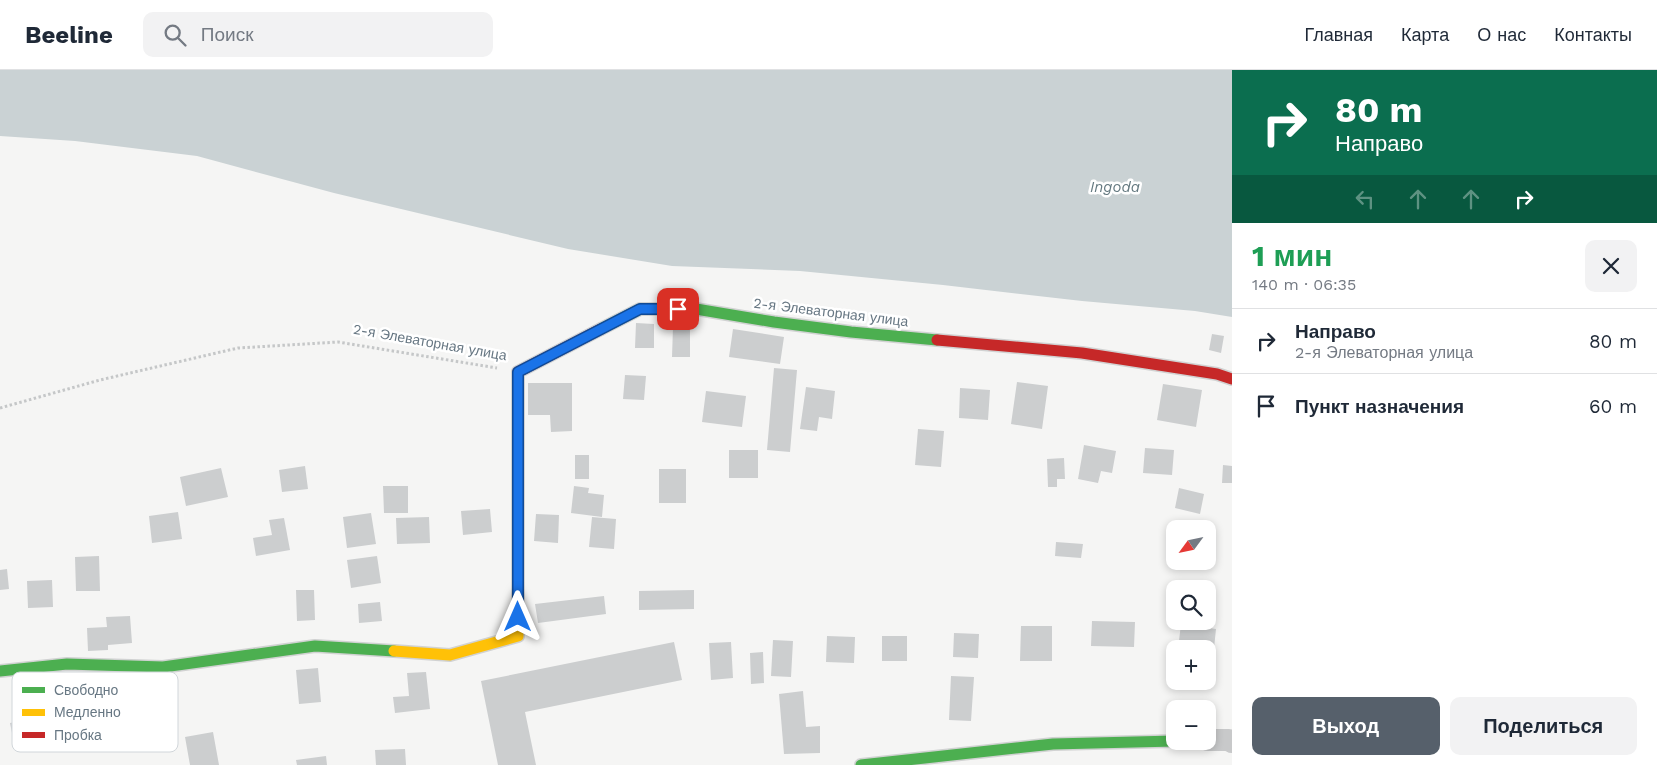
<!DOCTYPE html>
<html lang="ru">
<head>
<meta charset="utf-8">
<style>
  body { margin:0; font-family:"Work Sans",sans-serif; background:#f2f2f3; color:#1f2937; height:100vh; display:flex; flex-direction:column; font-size:19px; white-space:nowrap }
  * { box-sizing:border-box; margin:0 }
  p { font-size:16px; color:#747a83 }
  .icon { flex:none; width:28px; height:28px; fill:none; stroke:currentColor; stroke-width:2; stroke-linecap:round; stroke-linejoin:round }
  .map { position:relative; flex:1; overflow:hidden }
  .panel { display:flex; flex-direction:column; background:#fff; width:425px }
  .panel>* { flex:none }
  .hud { background:#0b6e4f; color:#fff; overflow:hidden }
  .needle { width:32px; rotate:237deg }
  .fabs { position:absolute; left:1166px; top:450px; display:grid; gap:10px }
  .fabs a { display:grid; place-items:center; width:50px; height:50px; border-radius:10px; background:#fff; box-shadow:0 2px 8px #0003; font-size:25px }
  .pin { position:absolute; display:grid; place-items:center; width:42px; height:42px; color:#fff; margin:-21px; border-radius:10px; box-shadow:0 2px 8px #0006 }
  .me { position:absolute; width:55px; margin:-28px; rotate:0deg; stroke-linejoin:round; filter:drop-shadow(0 0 4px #0008) }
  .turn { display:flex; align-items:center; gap:18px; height:105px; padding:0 20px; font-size:22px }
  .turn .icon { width:65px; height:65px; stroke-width:2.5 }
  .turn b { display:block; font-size:35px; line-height:42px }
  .lanes { display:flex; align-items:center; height:48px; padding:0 20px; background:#0003; justify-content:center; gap:25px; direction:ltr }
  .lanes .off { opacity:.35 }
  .round { display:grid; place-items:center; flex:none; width:52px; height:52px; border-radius:10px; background:#f2f2f3 }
  .overview { display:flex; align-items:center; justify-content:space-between; height:85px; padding:0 20px }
  h1 { font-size:30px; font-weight:700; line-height:38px; color:#1e9e55 }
  .action { display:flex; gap:10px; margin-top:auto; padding:10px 20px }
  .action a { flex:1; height:58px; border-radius:10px; background:#56606b; color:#fff; font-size:20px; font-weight:700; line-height:58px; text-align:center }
  .action a+a { background:#f2f2f3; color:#1f2937 }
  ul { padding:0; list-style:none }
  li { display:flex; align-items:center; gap:15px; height:65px; padding:0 20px; border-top:1px solid #e0e1e3 }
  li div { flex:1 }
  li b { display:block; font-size:19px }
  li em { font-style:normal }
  header { display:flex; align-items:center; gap:30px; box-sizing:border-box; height:70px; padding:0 25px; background:#fff; border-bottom:1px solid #e0e1e3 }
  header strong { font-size:24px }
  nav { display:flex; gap:28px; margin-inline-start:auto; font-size:18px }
  .search { width:350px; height:45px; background:#f2f2f3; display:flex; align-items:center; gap:12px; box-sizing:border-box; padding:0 18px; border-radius:10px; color:#747a83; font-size:19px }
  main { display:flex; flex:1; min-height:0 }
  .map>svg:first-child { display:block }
  .water { fill:#cad2d4 }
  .building { fill:#cccecf }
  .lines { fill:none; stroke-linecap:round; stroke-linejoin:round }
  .fast-casing { stroke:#d1d2d2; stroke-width:14 }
  .slow-casing { stroke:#d1d2d2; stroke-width:14 }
  .jam-casing { stroke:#d1d2d2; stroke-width:14 }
  .path { stroke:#c5c7c8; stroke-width:3; stroke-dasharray:2.5 2.5; stroke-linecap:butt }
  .street { stroke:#c8c9ca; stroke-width:22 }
  .fast { stroke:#4caf50; stroke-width:11 }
  .slow { stroke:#ffc107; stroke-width:11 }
  .jam { stroke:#c62828; stroke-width:11 }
  .route-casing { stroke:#114b97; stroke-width:12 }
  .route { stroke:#1a73e8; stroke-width:9 }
  .labels { text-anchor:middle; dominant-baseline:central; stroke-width:5; stroke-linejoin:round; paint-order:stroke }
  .street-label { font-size:14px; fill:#677783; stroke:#fff }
  .water-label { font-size:15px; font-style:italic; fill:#63787f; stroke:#fff }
  .key { fill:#fff; stroke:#d1d6da; stroke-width:1 }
  .key-label { font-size:14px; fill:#677783 }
</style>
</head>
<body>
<header>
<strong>Beeline</strong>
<div class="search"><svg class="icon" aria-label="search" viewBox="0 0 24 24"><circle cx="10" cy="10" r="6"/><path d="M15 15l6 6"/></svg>Поиск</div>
<nav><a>Главная</a><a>Карта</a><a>О нас</a><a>Контакты</a></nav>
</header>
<main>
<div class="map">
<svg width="1232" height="695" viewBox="0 0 1232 695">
  <rect width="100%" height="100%" fill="#f5f5f4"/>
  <!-- water -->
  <path class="water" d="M0,0H1232V247L1195,241L1082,231L943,215L800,201L672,196L568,179L334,123L197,86L75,71L0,66Z"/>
  <!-- building -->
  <path class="building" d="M636,253L654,254V278H635Z
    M673,257H690V287H672Z
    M733,259L784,267L780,294L729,287Z
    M1212,264L1224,266L1221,283L1209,280Z
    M774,298L797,300L790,382L767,380Z
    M625,305L646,306L644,330L623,329Z
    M1017,312L1048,316L1042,359L1011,354Z
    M528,313H572V361L551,362L550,345H528Z
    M1163,314L1202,320L1196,357L1157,350Z
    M806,317L835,321L832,349L819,347L817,361L800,359Z
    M960,318L990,320L988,350L959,348Z
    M706,321L746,326L742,357L702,352Z
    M918,359L944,361L941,397L915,395Z
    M1084,375L1116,381L1112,403L1101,401L1098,413L1078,409Z
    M1145,378L1174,380L1172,405L1143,403Z
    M729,380H758V408H729Z
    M575,385H589V409H575Z
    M1064,388L1065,409H1057V417H1048L1047,389Z
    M1223,395L1232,396V413H1222Z
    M305,396L308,419L282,422L279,400Z
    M221,398L228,427L186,436L180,407Z
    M659,399H686V433H659Z
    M383,416H408V443H384Z
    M574,416L589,418L588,423L604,425L602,447L571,443Z
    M1179,418L1204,424L1200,444L1175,438Z
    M490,439L492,462L463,465L461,441Z
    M178,442L182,469L152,473L149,446Z
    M371,443L376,474L347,478L343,447Z
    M536,444L559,445L558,473L534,471Z
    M429,447L430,473L397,474L396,448Z
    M592,447L616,449L614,479L589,477Z
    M284,448L290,480L256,486L253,468L272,465L269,450Z
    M1056,472L1083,474L1081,488L1055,486Z
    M99,486L100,521H76L75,487Z
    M377,486L381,513L351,518L347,490Z
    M7,499L9,519L0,520V500Z
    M52,510L53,537L28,538L27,511Z
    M296,520H314L315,550L297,551Z
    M694,520V539L639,540V521Z
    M604,526L606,544L538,553L535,534Z
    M380,532L382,551L359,553L358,534Z
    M130,546L132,573L108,575V580L88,581L87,558L107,557L106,547Z
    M1092,551L1135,552L1134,577L1091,576Z
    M1181,554L1216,559L1213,588H1208V579H1178Z
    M1021,556H1052V591H1020Z
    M954,563L979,564L978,588L953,587Z
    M827,566L855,567L854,593L826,592Z
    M882,566H907V591H882Z
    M773,570L793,571L791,607L771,606Z
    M674,572L682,610L525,642L536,695H498L481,611Z
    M731,572L733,608L711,610L709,573Z
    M763,582L764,613L751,614L750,583Z
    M318,598L321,632L299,634L296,600Z
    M426,602L430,639L395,643L393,627L409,626L407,603Z
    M951,606L974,607L971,651L949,650Z
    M803,621L806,657L820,656V683L784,684L779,624Z
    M1207,635V639H1178V636Z
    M44,647L48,672L15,678L10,653Z
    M213,662L219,695H190L185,667Z
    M405,679L406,695H376L375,680Z
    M326,686L327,695H297L296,690Z"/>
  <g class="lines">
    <!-- fast casing -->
    <g class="fast-casing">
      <path id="fast" d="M601,259L640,239H696L774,252L851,262L937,270
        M0,601L67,594L163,597L315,576L394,581
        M861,695L1053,674L1175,671"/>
    </g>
    <!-- slow casing -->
    <g class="slow-casing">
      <path id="slow" d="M394,581L450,585L518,566V404"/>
    </g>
    <!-- jam casing -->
    <g class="jam-casing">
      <path id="jam" d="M937,270L1082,283L1217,304L1232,309
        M518,404V302L601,259"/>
    </g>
    <!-- path -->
    <path class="path" d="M0,338L100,310L238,278L338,272L497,298"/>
    <!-- street -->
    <path class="street" d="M1208,670H1229L1232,672"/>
    <!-- fast -->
    <use href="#fast" class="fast"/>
    <!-- slow -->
    <use href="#slow" class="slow"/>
    <!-- jam -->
    <use href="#jam" class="jam"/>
  </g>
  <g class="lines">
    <!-- route casing -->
    <g class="route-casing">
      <path id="route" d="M518,547V302L640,239H678"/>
    </g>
    <!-- route -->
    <use href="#route" class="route"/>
  </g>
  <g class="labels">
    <!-- street labels -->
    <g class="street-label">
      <text transform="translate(831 242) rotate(7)">2-я Элеваторная улица</text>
      <text transform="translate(430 272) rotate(10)">2-я Элеваторная улица</text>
    </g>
    <!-- water labels -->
    <g class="water-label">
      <text x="1115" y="117">Ingoda</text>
    </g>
  </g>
  <!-- legend -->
  <rect x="12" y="602" width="166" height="80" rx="8" class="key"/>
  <rect x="22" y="617" width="23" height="6" fill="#4caf50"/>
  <rect x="22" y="639" width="23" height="7" fill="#ffc107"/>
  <rect x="22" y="662" width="23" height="6" fill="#c62828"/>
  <g class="key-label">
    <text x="54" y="625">Свободно</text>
    <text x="54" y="647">Медленно</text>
    <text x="54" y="670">Пробка</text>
  </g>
</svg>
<div class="fabs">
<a><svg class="needle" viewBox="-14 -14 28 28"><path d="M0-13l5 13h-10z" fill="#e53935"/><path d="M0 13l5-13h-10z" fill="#747a83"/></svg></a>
<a><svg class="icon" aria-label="search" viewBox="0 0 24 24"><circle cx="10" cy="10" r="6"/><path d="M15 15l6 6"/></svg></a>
<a>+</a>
<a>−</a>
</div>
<div class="pin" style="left:678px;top:239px;background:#d93025"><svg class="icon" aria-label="arrive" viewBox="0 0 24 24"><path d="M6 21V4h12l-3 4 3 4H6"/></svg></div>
<svg class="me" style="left:518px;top:547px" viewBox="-20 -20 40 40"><path d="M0-17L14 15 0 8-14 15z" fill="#1a73e8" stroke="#fff" stroke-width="4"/></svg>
</div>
<section class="panel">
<div class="hud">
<div class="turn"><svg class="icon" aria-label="right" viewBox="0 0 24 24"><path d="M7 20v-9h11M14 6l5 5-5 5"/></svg><div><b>80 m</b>Направо</div></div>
<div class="lanes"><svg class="icon off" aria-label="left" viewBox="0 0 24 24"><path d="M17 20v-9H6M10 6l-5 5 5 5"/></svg><svg class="icon off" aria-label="ahead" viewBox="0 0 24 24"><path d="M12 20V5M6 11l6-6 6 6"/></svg><svg class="icon off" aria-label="ahead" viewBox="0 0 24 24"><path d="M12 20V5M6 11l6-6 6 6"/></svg><svg class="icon" aria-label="right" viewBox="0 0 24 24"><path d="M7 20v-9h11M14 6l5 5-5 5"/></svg></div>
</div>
<div class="overview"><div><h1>1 мин</h1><p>140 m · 06:35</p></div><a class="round"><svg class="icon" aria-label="close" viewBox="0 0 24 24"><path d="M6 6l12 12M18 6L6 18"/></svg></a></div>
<ul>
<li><svg class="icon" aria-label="right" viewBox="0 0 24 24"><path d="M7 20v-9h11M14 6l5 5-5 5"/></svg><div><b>Направо</b><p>2-я Элеваторная улица</p></div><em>80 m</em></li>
<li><svg class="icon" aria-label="arrive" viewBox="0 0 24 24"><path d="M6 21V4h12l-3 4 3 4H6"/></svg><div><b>Пункт назначения</b></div><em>60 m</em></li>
</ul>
<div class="action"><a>Выход</a><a>Поделиться</a></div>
</section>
</main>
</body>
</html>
